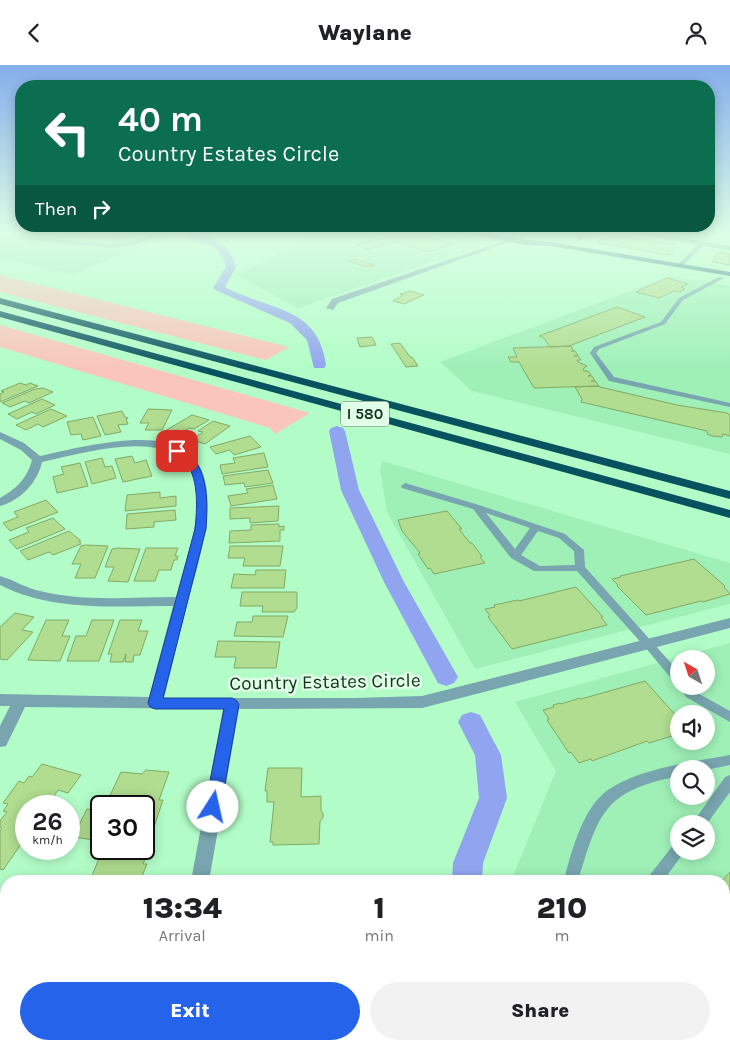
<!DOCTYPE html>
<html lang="en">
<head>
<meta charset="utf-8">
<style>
  body { margin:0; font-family:Karla,sans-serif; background:#f2f2f2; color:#202124; height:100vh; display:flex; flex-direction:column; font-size:19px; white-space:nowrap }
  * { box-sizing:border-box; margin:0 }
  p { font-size:16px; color:#757577 }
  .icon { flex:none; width:28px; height:28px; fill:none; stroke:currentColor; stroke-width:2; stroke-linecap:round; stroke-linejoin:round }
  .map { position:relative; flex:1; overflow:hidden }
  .details { position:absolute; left:0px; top:810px; width:730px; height:175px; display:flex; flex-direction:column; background:#fff; border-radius:20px 20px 0 0; box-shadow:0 2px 12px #0003 }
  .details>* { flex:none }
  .hud { position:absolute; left:15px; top:15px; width:700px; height:152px; border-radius:20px; box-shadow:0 2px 12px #0003; background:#0b6e4f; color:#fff; overflow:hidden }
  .needle { width:32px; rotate:321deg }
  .fabs { position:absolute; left:670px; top:585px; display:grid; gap:10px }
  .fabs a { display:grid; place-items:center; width:45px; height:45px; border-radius:50%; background:#fff; box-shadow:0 2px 12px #0003; font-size:25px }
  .speed { position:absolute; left:15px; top:730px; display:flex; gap:10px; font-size:25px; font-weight:700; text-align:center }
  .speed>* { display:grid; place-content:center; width:65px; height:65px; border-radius:50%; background:#fff; box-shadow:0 2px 12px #0003; line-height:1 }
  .speed small { font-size:12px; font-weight:400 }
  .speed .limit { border:2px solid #111; border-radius:8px; background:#fff; color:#111 }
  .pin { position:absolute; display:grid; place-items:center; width:42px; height:42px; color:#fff; margin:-21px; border-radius:10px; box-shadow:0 2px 8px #0006 }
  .me { position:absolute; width:55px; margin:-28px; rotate:10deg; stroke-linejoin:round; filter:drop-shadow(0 0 4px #0008) }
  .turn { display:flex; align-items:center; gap:18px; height:105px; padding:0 20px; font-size:22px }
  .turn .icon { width:65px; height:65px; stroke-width:2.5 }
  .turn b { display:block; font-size:35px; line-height:42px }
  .then { display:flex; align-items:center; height:48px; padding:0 20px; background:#0003; gap:10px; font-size:19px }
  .eta { display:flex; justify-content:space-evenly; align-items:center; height:85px; text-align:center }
  .eta b { font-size:30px; font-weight:800; line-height:35px }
  .action { display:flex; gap:10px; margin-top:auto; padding:10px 20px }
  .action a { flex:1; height:58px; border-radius:30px; background:#2563eb; color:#fff; font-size:20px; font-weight:800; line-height:58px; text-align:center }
  .action a+a { background:#f2f2f2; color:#202124 }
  header { display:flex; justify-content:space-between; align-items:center; height:65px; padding:0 20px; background:#fff; font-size:22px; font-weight:800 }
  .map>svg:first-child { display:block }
  .built { fill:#9ff0b7; fill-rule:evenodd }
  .green { fill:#fac5ba }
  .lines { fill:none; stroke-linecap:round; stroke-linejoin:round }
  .canal { fill:#91a4ef; fill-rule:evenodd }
  .building { fill:#b0dd90; stroke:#82a965 }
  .service { fill:#78a5af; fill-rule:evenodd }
  .minor { fill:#78a5af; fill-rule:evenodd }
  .primary { fill:#186977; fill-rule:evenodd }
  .motorway { fill:#08515e; fill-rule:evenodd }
  .route { fill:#2563eb; stroke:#184099 }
  .labels { text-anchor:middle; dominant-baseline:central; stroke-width:5; stroke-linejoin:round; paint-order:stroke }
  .shield { fill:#e1fee8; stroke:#506e5a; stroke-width:1 }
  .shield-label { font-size:15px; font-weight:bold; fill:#12311d }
  .near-street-label { font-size:19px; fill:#12311d; stroke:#e1fee8 }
</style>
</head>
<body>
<header><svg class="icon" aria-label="back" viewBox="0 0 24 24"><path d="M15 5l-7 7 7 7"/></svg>Waylane<svg class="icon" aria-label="person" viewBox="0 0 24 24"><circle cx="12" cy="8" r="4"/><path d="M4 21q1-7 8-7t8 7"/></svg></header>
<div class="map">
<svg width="730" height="985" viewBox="0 0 730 985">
  <rect width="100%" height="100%" fill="#b2fdc7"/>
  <!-- built -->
  <path class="built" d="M0,167H179L73,209L0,193Z
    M321,167H425L483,177L484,179L298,243L236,210Z
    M670,211L730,221V389L472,326L440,297Z
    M382,396L730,498V539L475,604L387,447L380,405Z
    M730,578V985H486L485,979H724V816H511L556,706L515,637ZM679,594H706V621H679ZM679,649H706V676H679ZM679,704H706V731H679ZM679,759H706V786H679Z"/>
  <!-- green -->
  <path class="green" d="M0,210L289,282L266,295L0,227Z
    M0,260L310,348L275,369L270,363L0,282Z"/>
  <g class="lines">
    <!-- canal -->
    <path class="canal" d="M191,167H203L200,170C221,177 229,179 236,202L225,222C269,246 318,240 326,300L324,303H314L307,275L290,258L215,225L213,223L226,202C219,179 209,180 189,173L187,171Z
      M337,361L343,363L345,366L359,425L404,517L458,612L454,618L446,621L438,618L384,517L341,425L329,366L331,363Z
      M471,647L480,650L501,690L507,733L483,798L482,816H452L453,798L479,733L475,690L458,657L462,650Z
      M445,979H481V985H445Z"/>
  </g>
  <!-- building -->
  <path class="building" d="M46,167H134L125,174L44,169Z
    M395,169L407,172L417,169L454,179L429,187L395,177L368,184L357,180Z
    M607,169L676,180L668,190L597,178Z
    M718,187L730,189V200L712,197Z
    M355,194L375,200L368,202L348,196Z
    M667,213L688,219L681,222L685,224L683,225L680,227L674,226L659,233L636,227Z
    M411,226L424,230L404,239L393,236L403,230L400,229Z
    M617,242L645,252L569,281L550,282L544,273L539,271Z
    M372,272L376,280L360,282L357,273Z
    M400,278L410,292H412L418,301L406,302L391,279Z
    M571,281L574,286H571H575L578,290L574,291H578L581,295H577L578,297L587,301L583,304L584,306H588L591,310L588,311H592L595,316H591H595L599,321L534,323L519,297H511L508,292H517L513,283Z
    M20,318L26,320L30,318L38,321L0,337V329L4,327L1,326Z
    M596,321L677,340L727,348L730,350V371L723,369L722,372L712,371L707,369V366L581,337L582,334L575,322Z
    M43,323L53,327L29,338L25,336L10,342L2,338L35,324Z
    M42,334L55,340L36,349L32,347L17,354L8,349Z
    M51,344L67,351L43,362L38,359L26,365L16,360Z
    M148,344L172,345L162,365H145L149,358H140Z
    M122,346L125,352L128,353L126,354L128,359L118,360L121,367L105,370L97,351Z
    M192,350L209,355L194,364L189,363L178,370L165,366Z
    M93,352L101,371L83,375L81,369L71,370L67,357Z
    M213,356L230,361L205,379L192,375L203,367L198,366Z
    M250,371L261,382L234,390L230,385L216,389L210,382Z
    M264,388L268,402L222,409L220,400L235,398L233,393Z
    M132,391L135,398L146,395L152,411L123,417L115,394Z
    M102,393L105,402L112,401L116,413L92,419L85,397Z
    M80,398L88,421L57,428L53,412L64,409L61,402Z
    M268,405L273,418L245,422L244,418L225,420L223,411Z
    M273,420L277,434L231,441L228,431L248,428L246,424Z
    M160,427V433L176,431V441L125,446L127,430Z
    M46,435L58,447L10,466L3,458L18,452L14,447Z
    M279,441L278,456L250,458V453L230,454V443Z
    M175,445L176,455L154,457V462L126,464L127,449Z
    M447,446L462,464H459L470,478H472L482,491L480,492L485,498L434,509L430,503L428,504L418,489L420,488L402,466L398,455Z
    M53,453L65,464L17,484L9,475L29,467L26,463Z
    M279,459V462L284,461V465H280V476L229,478L230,466L251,465V460Z
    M69,466L81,476H79L81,479L53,490L49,487L28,495L20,486Z
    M86,480L108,481L95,513H75L81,499H72L81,481Z
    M230,481H283L280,501H243L245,493H228Z
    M118,483L140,484L128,517L108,516L114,502H105L112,484Z
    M146,483H178L175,491H178L177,495H174L171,505H159L155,516H134Z
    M694,494L725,521L724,522L730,529L703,537L701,536L646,550L617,521L618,520L612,514L621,512L620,511Z
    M256,505H286L284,523H231L234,509L255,510Z
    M576,522L603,552H601L607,560L512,584L488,552L490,551L485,544L495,542L494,540L518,535L519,536Z
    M242,527H297V543L294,547H262L263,541H240Z
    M15,548L34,552L22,565L33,567L7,595L0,594V562Z
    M253,551H288L283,572L234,571L237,557H252Z
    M46,555H69L62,571H70L60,596L28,595Z
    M92,555H114L99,596H67L76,571H86Z
    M120,555H142L138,566H148L140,590H134L133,597H125L126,589L123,597H110L112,589H108Z
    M218,576L280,577L276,603H234L236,592H215Z
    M645,616L679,654L677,656L679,658V667L674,669L675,670L649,678L647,676L592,696L591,694L579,698L571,687L569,688L547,655L549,654L543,645L554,642L553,640L560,638L561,639L580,633L581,634Z
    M42,699L81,710L68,728L58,725L47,741H26V772L3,805L0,804V766L2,763L0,762V756L7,747L3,746L8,739L3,738L19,716L24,718L29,711L32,712Z
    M268,703H302L301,732L321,731V746L323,748V753L320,756L319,779L273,780V777H270L274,737H267V726H265Z
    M146,705L169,707L159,735H163L153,765L146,764L144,771V741H105L121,707L142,709Z
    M87,744L101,746V776L73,772Z
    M144,773L153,775L143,799H147L140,816H117L91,813L103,784H144Z
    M730,807V968L725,975L724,816H718L720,814L722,816Z
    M0,831L6,833V869L0,867Z
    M15,979L19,981L20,979H91L88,985H12Z
    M565,979H692L691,981L695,985H559Z"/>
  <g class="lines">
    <!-- service -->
    <path class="service" d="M27,167H33L26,172L110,179L138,176L157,167H164L141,178L110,183L19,174V172Z
      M584,167H589L581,175H577V173Z
      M719,212L724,213L683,235L665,259L599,284L596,288L614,312L730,338V342L609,316L590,288L594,282L661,257L679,233Z
      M405,418L479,440L565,469L584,485L585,502L679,607V619L675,618L645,582L577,506H534L511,493L473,444L402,423L401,421ZM486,448L530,463L515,484ZM538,466L559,473L574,486L575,500L540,501L521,490Z
      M679,620V621H691L694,626L730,646V657L686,632L678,621Z
      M730,690V700L706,705V704H679V711C603,726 599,748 578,816H564C570,790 582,747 603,729C632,704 693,697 730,690Z
      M730,710V727L706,760V759H692L725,712Z
      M679,778V786H685L663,816H647L649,811L674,779Z"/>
    <!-- minor -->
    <path class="minor" d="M627,167H644L730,181V185L703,181L680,203L677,201L678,200L697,180Z
      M510,174L515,175L338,238L333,245L326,243L332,234Z
      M0,367L24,378L40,391C77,383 151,363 185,385C229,415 197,500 187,540C179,571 172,602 164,633H355L422,631L730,553V563L422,643L239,644L209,816H191L223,644L25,642L6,681L0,682V661L10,641H0V629L149,632L173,541C116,541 53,547 0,520V511C14,515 26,523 40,526C84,537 131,532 176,532C182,510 189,487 194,465C217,350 109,382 42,397C38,417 20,436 0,441V433C16,424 27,414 32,395L21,385L0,374Z
      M161,979H183L182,985H160Z"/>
    <!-- primary -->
    <path class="primary" d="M461,167C491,167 521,176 551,177L730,207V211L551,181L526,180Z"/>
    <!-- motorway -->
    <path class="motorway" d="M0,233L730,426V434L0,239Z
      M0,246L730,445V453L0,252Z"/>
  </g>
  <!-- sky -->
  <linearGradient id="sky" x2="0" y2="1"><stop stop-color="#85aeeb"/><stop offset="0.55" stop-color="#dcfee6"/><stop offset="1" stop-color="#dcfee6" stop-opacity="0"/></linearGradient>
  <rect width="730" height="305" fill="url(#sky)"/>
  <!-- route -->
  <path class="route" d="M177,383C209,393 208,437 206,464L163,633H232L236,635L239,639L221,742L219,747L213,749L208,747L205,742L224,644H155L150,642L148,638L195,464C197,444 199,416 187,399C183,393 177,391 173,386Z"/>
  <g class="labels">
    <!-- shield labels -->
    <rect class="shield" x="341" y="336.5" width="48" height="25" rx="4"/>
    <g class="shield-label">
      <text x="365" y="349">I 580</text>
    </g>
    <!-- near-street labels -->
    <g class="near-street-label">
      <text transform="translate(325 617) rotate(-1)">Country Estates Circle</text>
    </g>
  </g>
</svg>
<div class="fabs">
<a><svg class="needle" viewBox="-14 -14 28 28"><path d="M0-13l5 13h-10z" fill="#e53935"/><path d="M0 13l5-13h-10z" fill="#757577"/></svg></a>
<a><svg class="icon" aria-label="sound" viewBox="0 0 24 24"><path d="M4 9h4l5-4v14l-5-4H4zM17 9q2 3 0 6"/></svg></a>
<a><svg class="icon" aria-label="search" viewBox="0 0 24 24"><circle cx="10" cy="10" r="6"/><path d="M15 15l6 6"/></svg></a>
<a><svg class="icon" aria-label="layers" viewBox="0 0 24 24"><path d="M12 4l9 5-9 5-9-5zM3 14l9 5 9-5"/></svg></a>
</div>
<div class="speed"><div>26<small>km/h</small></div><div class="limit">30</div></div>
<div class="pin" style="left:177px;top:386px;background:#d93025"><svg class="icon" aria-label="arrive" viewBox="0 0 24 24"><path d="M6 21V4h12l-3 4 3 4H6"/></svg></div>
<svg class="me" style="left:213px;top:742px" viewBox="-20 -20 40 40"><circle r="19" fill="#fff"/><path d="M0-13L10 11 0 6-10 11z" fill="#2563eb"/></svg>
<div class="hud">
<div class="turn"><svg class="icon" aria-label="left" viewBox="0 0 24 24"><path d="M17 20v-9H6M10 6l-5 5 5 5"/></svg><div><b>40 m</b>Country Estates Circle</div></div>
<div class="then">Then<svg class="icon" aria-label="right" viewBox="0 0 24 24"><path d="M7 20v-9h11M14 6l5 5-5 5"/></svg></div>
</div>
<section class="details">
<div class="eta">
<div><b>13:34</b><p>Arrival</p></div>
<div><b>1</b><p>min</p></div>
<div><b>210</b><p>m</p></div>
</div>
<div class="action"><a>Exit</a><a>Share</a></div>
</section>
</div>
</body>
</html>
